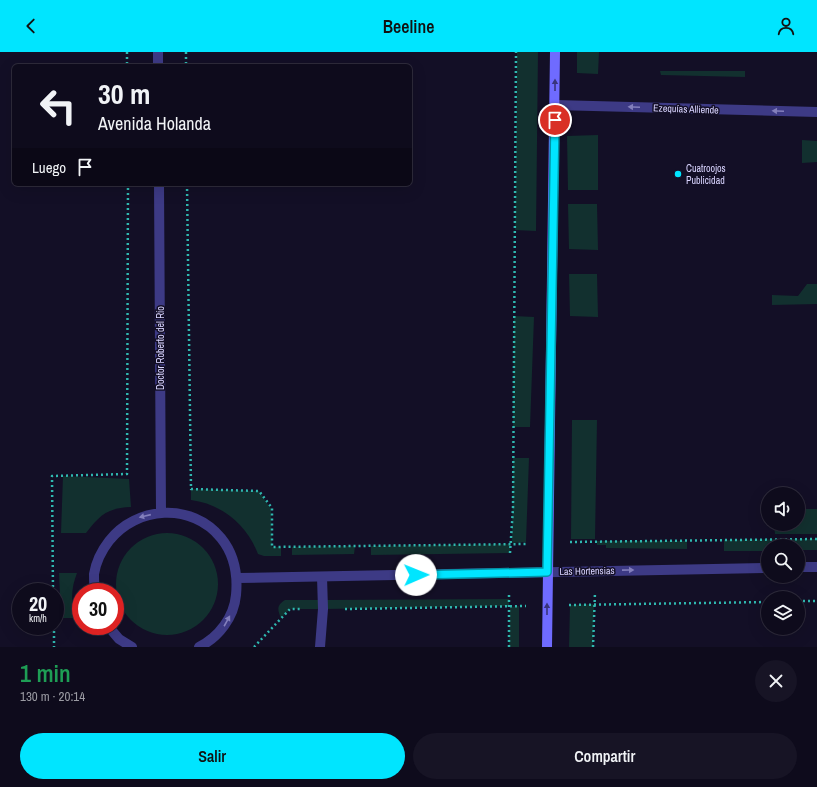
<!DOCTYPE html>
<html lang="es">
<head>
<meta charset="utf-8">
<style>
  body { margin:0; font-family:"Archivo Narrow",sans-serif; background:#171425; color:#f1f3f6; height:100vh; display:flex; flex-direction:column; font-size:15px; white-space:nowrap }
  * { box-sizing:border-box; margin:0 }
  p { font-size:13px; color:#9b9ba3 }
  .icon { flex:none; width:22px; height:22px; fill:none; stroke:currentColor; stroke-width:2; stroke-linecap:round; stroke-linejoin:round }
  .map { position:relative; height:595px; overflow:hidden }
  .panel { display:flex; flex-direction:column; background:#0e0b1c; flex:1 }
  .panel>* { flex:none }
  .banner { position:absolute; left:12px; top:12px; width:400px; height:122px; border-radius:6px; box-shadow:0 4px 16px #0002,0 0 0 1px #2e2b3b; background:#0e0b1c; color:#f1f3f6; overflow:hidden }
  .controls { position:absolute; left:761px; top:435px; display:grid; gap:8px }
  .controls a { display:grid; place-items:center; width:44px; height:44px; border-radius:50%; background:#0e0b1c; box-shadow:0 4px 16px #0002,0 0 0 1px #2e2b3b; font-size:20px }
  .speed { position:absolute; left:12px; top:531px; display:flex; gap:8px; font-size:20px; font-weight:700; text-align:center }
  .speed>* { display:grid; place-content:center; width:52px; height:52px; border-radius:50%; background:#0e0b1c; box-shadow:0 4px 16px #0002,0 0 0 1px #2e2b3b; line-height:1 }
  .speed small { font-size:10px; font-weight:400 }
  .speed .limit { border:6px solid #d22; background:#fff; color:#111 }
  .pin { position:absolute; display:grid; place-items:center; width:34px; height:34px; color:#fff; margin:-17px; border:2px solid #fff; border-radius:50%; box-shadow:0 1px 4px #0007 }
  .me { position:absolute; width:44px; margin:-22px; rotate:89deg; stroke-linejoin:round; filter:drop-shadow(0 0 3px #0008) }
  .turn { display:flex; align-items:center; gap:14px; height:84px; padding:0 20px; font-size:18px }
  .turn .icon { width:52px; height:52px; stroke-width:2.5 }
  .turn b { display:block; font-size:28px; line-height:34px }
  .then { display:flex; align-items:center; height:38px; padding:0 20px; background:#0003; gap:8px; font-size:15px }
  .round { display:grid; place-items:center; flex:none; width:42px; height:42px; border-radius:21px; background:#171425 }
  .headline { display:flex; align-items:center; justify-content:space-between; height:68px; padding:0 20px }
  h1 { font-size:24px; font-weight:600; line-height:30px; color:#1e9e55 }
  .cta { display:flex; gap:8px; margin-top:auto; padding:8px 20px }
  .cta a { flex:1; height:46px; border-radius:24px; background:#00e5ff; color:#111; font-size:16px; font-weight:600; line-height:46px; text-align:center }
  .cta a+a { background:#171425; color:#f1f3f6 }
  header { display:flex; justify-content:space-between; align-items:center; height:52px; padding:0 20px; background:#00e5ff; color:#111; font-size:18px; font-weight:600 }
  .map>svg:first-child { display:block }
  .green { fill:#12302f }
  .lines { fill:none; stroke-linecap:round; stroke-linejoin:round }
  .path { stroke:#2fb8b0; stroke-width:2.5; stroke-dasharray:2 3; stroke-linecap:butt }
  .lane { stroke:#3d3a85; stroke-width:10 }
  .street { stroke:#3d3a85; stroke-width:10 }
  .secondary { stroke:#6f6bff; stroke-width:10 }
  .oneway { fill:#38347d }
  .oneway2 { fill:#837fbc }
  .route-casing { stroke:#0095a6; stroke-width:10 }
  .route { stroke:#00e5ff; stroke-width:7 }
  .poi-dot { fill:#00e5ff; stroke:#130f26; stroke-width:1.5 }
  .labels { text-anchor:middle; dominant-baseline:central; stroke-width:3; stroke-linejoin:round; paint-order:stroke }
  .street-label { font-size:10px; fill:#d9d4ff; stroke:#130f26 }
  .poi-label { font-size:10px; fill:#d9d4ff; stroke:#130f26; text-anchor:start }
</style>
</head>
<body>
<header><svg class="icon" aria-label="back" viewBox="0 0 24 24"><path d="M15 5l-7 7 7 7"/></svg>Beeline<svg class="icon" aria-label="person" viewBox="0 0 24 24"><circle cx="12" cy="8" r="4"/><path d="M4 21q1-7 8-7t8 7"/></svg></header>
<div class="map">
<svg width="817" height="595" viewBox="0 0 817 595">
  <rect width="100%" height="100%" fill="#130f26"/>
  <!-- green -->
  <path class="green" d="M517,0H538L536,179L515,178Z
    M577,0H599L598,22L577,21Z
    M660,19H745V25L661,23Z
    M598,83V138H568L567,84Z
    M802,88L817,89V110L802,111Z
    M568,152H597L598,198L569,197Z
    M569,222H597L598,265L570,264Z
    M807,232H817V252L772,253V243L798,244Z
    M514,264L534,265L530,375H513Z
    M572,368H597L595,487H571Z
    M513,406H529L526,490L512,491Z
    M63,424L129,427L131,455C107,456 100,463 86,481H61Z
    M191,437L259,439L271,457L272,495H281V504H264L258,502C247,473 222,452 191,448Z
    M798,457H817V482H775L774,472H798Z
    M116 532a51 51 0 1 1 102 0a51 51 0 1 1-102 0Z
    M817,487V498H798V494H768V499H724V488Z
    M597,489H687V497L606,496V493H597Z
    M510,492V501L371,503V494Z
    M355,494L354,502L292,503V495Z
    M59,521H77C71,536 70,552 77,566H61Z
    M509,547V554L324,557L323,548Z
    M285,548H322L323,557H290L281,566C277,557 277,553 285,548Z
    M594,552L593,595H569L570,553Z
    M519,554V595H509L510,555Z"/>
  <g class="lines">
    <!-- path -->
    <path class="path" d="M127,0V14
      M186,0V14
      M187,132L191,437L259,439L272,456V495L527,492
      M570,490L817,487
      M510,501L513,456L516,0
      M53,540L52,424L127,422L128,132
      M798,549H817
      M569,553L768,550
      M345,557L526,554
      M54,574V595
      M254,595L290,557H302
      M509,595V542
      M593,595L595,540"/>
    <!-- lane -->
    <path class="lane" d="M320,595L323,557L322,525"/>
    <!-- street -->
    <path class="street" d="M158,0V14
      M555,53L817,60
      M159,132L161,461
      M798,515H817
      M238,526L768,516
      M95,540C94,534 94,528 94,522C96,510 102,498 109,489C136,454 192,450 221,486C234,502 238,522 236,543C234,565 219,585 199,595
      M108,574L119,587L132,595"/>
    <!-- secondary -->
    <path class="secondary" d="M547,595L555,0"/>
  </g>
  <!-- one-way arrows -->
  <defs><path id="oneway-solid" d="M-6-.8H1V-3.2L6.5 0L1 3.2V.8H-6Z"/></defs>
  <g class="oneway">
    <use href="#oneway-solid" transform="translate(555 33) rotate(-90)"/>
    <use href="#oneway-solid" transform="translate(547 557) rotate(-90)"/>
  </g>
  <g class="oneway2">
    <use href="#oneway-solid" transform="translate(634 55) rotate(-178)"/>
    <use href="#oneway-solid" transform="translate(778 59) rotate(-178)"/>
    <use href="#oneway-solid" transform="translate(145 464) rotate(167)"/>
    <use href="#oneway-solid" transform="translate(628 518) rotate(-1)"/>
    <use href="#oneway-solid" transform="translate(227 569) rotate(-61)"/>
  </g>
  <g class="lines">
    <!-- route casing -->
    <g class="route-casing">
      <path id="route" d="M416,523L547,520L555,68"/>
    </g>
    <!-- route -->
    <use href="#route" class="route"/>
  </g>
  <!-- markers -->
  <circle class="poi-dot" cx="678" cy="122" r="4"/>
  <g class="labels">
    <!-- street labels -->
    <g class="street-label">
      <text transform="translate(686 57) rotate(2)">Ezequías Alliende</text>
      <text transform="translate(160 296) rotate(-90)">Doctor Roberto del Río</text>
      <text transform="translate(587 519) rotate(-1)">Las Hortensias</text>
    </g>
    <!-- poi labels -->
    <g class="poi-label">
      <text x="686" y="116">Cuatroojos<tspan x="686" dy="12">Publicidad</tspan></text>
    </g>
  </g>
</svg>
<div class="controls">
<a><svg class="icon" aria-label="sound" viewBox="0 0 24 24"><path d="M4 9h4l5-4v14l-5-4H4zM17 9q2 3 0 6"/></svg></a>
<a><svg class="icon" aria-label="search" viewBox="0 0 24 24"><circle cx="10" cy="10" r="6"/><path d="M15 15l6 6"/></svg></a>
<a><svg class="icon" aria-label="layers" viewBox="0 0 24 24"><path d="M12 4l9 5-9 5-9-5zM3 14l9 5 9-5"/></svg></a>
</div>
<div class="speed"><div>20<small>km/h</small></div><div class="limit">30</div></div>
<div class="pin" style="left:555px;top:68px;background:#d93025"><svg class="icon" aria-label="arrive" viewBox="0 0 24 24"><path d="M6 21V4h12l-3 4 3 4H6"/></svg></div>
<svg class="me" style="left:416px;top:523px" viewBox="-20 -20 40 40"><circle r="19" fill="#fff"/><path d="M0-13L10 11 0 6-10 11z" fill="#00e5ff"/></svg>
<div class="banner">
<div class="turn"><svg class="icon" aria-label="left" viewBox="0 0 24 24"><path d="M17 20v-9H6M10 6l-5 5 5 5"/></svg><div><b>30 m</b>Avenida Holanda</div></div>
<div class="then">Luego<svg class="icon" aria-label="arrive" viewBox="0 0 24 24"><path d="M6 21V4h12l-3 4 3 4H6"/></svg></div>
</div>
</div>
<section class="panel">
<div class="headline"><div><h1>1 min</h1><p>130 m · 20:14</p></div><a class="round"><svg class="icon" aria-label="close" viewBox="0 0 24 24"><path d="M6 6l12 12M18 6L6 18"/></svg></a></div>
<div class="cta"><a>Salir</a><a>Compartir</a></div>
</section>
</body>
</html>
